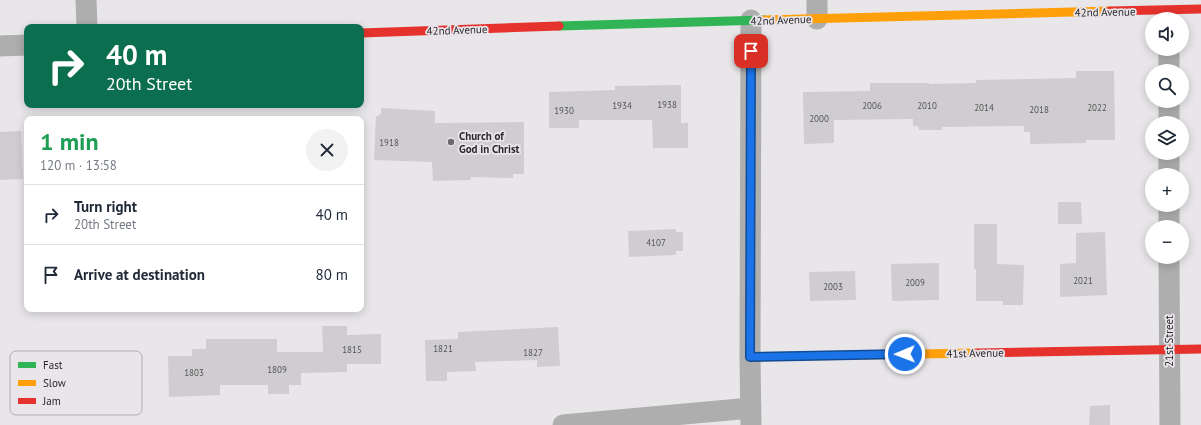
<!DOCTYPE html>
<html lang="en">
<head>
<meta charset="utf-8">
<style>
  body { margin:0; font-family:"PT Sans",sans-serif; background:#f2f2f3; color:#1f2937; height:100vh; display:flex; flex-direction:column; font-size:15px; white-space:nowrap }
  * { box-sizing:border-box; margin:0 }
  p { font-size:13px; color:#747a83 }
  .icon { flex:none; width:22px; height:22px; fill:none; stroke:currentColor; stroke-width:2; stroke-linecap:round; stroke-linejoin:round }
  .map { position:relative; flex:1; overflow:hidden }
  .sheet { position:absolute; left:24px; top:116px; width:340px; height:196px; display:flex; flex-direction:column; background:#fff; border-radius:8px; box-shadow:0 2px 10px #0003 }
  .sheet>* { flex:none }
  .top-card { position:absolute; left:24px; top:24px; width:340px; height:84px; border-radius:8px; box-shadow:0 2px 10px #0003; background:#0b6e4f; color:#fff; overflow:hidden }
  .buttons { position:absolute; left:1145px; top:12px; display:grid; gap:8px }
  .buttons a { display:grid; place-items:center; width:44px; height:44px; border-radius:50%; background:#fff; box-shadow:0 2px 10px #0003; font-size:20px }
  .pin { position:absolute; display:grid; place-items:center; width:34px; height:34px; color:#fff; margin:-17px; border-radius:8px; box-shadow:0 2px 6px #0006 }
  .me { position:absolute; width:44px; margin:-22px; rotate:269deg; stroke-linejoin:round; filter:drop-shadow(0 0 3px #0008) }
  .turn { display:flex; align-items:center; gap:14px; height:84px; padding:0 16px; font-size:18px }
  .turn .icon { width:52px; height:52px; stroke-width:2.5 }
  .turn b { display:block; font-size:28px; line-height:34px }
  .round { display:grid; place-items:center; flex:none; width:42px; height:42px; border-radius:21px; background:#f2f2f3 }
  .headline { display:flex; align-items:center; justify-content:space-between; height:68px; padding:0 16px }
  h1 { font-size:24px; font-weight:700; line-height:30px; color:#1e9e55 }
  ul { padding:0; list-style:none }
  li { display:flex; align-items:center; gap:12px; height:60px; padding:0 16px; border-top:1px solid #e0e1e3 }
  li div { flex:1 }
  li b { display:block; font-size:15px }
  li em { font-style:normal }
  .map>svg:first-child { display:block }
  .building { fill:#cfcdcf }
  .lines { fill:none; stroke-linecap:round; stroke-linejoin:round }
  .street { stroke:#aeaeae; stroke-width:21 }
  .fast { stroke:#30b455; stroke-width:9 }
  .slow { stroke:#ff9f0a; stroke-width:9 }
  .jam { stroke:#e5322d; stroke-width:9 }
  .route-casing { stroke:#114b97; stroke-width:10 }
  .route { stroke:#1a73e8; stroke-width:7 }
  .poi-dot { fill:#6c6a6d; stroke:#e9e5ea; stroke-width:1.5 }
  .labels { text-anchor:middle; dominant-baseline:central; stroke-width:3.5; stroke-linejoin:round; paint-order:stroke }
  .number-label { font-size:9px; fill:#545355 }
  .street-label { font-size:11px; fill:#29282a; stroke:#e9e5ea }
  .poi-label { font-size:11px; font-weight:bold; fill:#29282a; stroke:#e9e5ea; text-anchor:start }
  .key { fill:#e9e5ea; stroke:#afacb0; stroke-width:1 }
  .key-label { font-size:11px; fill:#29282a }
</style>
</head>
<body>
<div class="map">
<svg width="1201" height="425" viewBox="0 0 1201 425">
  <rect width="100%" height="100%" fill="#e8e6e9"/>
  <!-- building -->
  <path class="building" d="M1076,71H1114L1115,140H1086V143L1030,144V132H1024V126L942,127V130H919L918,126H913V119L834,120V143L804,144L803,92L870,91V83H929V84L976,83V80L1076,78Z
    M681,85V123H688V148H653L652,120H579V128H549V92L615,90V86Z
    M381,108L435,111V123L524,122V174H513V178L471,177V180L433,181L432,162L374,160L376,116H379V114H381Z
    M21,131L23,179L0,180V132Z
    M1058,202H1081L1082,224H1058Z
    M974,224H997V264L1024,265L1023,305H1003V301H976V269H974Z
    M676,229V232H683V251H676V255L629,257L628,231Z
    M1105,232L1107,295L1060,297V264L1076,263V233Z
    M939,263V300L892,301L891,264Z
    M855,271L856,300L810,301L809,272Z
    M322,326H347V335L381,334V364H347V372L301,373V385H289V394H268V385H220V395L169,397L168,356H192V349H206V339H277V352H323Z
    M558,327L560,366L537,367V360L475,362L476,371L447,372V381H426L425,340L458,339V332Z
    M1110,405V425H1089L1090,406Z"/>
  <g class="lines">
    <!-- street -->
    <path class="street" d="M86,0L87,27
      M817,0V19
      M751,20L750,357L751,425
      M0,46L27,45
      M1169,71V49
      M1169,123V101
      M1169,175V153
      M1169,227V205
      M1169,257L1170,425
      M563,425L751,408"/>
    <!-- fast -->
    <path class="fast" d="M559,26L764,20"/>
    <!-- slow -->
    <path class="slow" d="M764,20L1110,11
      M750,357L977,353"/>
    <!-- jam -->
    <path class="jam" d="M1110,11L1201,9
      M361,33L559,26
      M977,353L1201,349"/>
  </g>
  <g class="lines">
    <!-- route casing -->
    <g class="route-casing">
      <path id="route" d="M751,51L750,357L905,354"/>
    </g>
    <!-- route -->
    <use href="#route" class="route"/>
  </g>
  <!-- markers -->
  <circle class="poi-dot" cx="451" cy="142" r="4"/>
  <g class="labels">
    <!-- number labels -->
    <g class="number-label">
      <text x="667" y="104">1938</text>
      <text x="622" y="105">1934</text>
      <text x="872" y="105">2006</text>
      <text x="927" y="105">2010</text>
      <text x="984" y="107">2014</text>
      <text x="1097" y="107">2022</text>
      <text x="1039" y="109">2018</text>
      <text x="564" y="110">1930</text>
      <text x="819" y="118">2000</text>
      <text x="389" y="142">1918</text>
      <text x="656" y="242">4107</text>
      <text x="1083" y="280">2021</text>
      <text x="915" y="282">2009</text>
      <text x="833" y="286">2003</text>
      <text x="443" y="348">1821</text>
      <text x="352" y="349">1815</text>
      <text x="533" y="352">1827</text>
      <text x="277" y="369">1809</text>
      <text x="194" y="372">1803</text>
    </g>
    <!-- street labels -->
    <g class="street-label">
      <text transform="translate(1105 12) rotate(-1)">42nd Avenue</text>
      <text transform="translate(781 20) rotate(-2)">42nd Avenue</text>
      <text transform="translate(457 30) rotate(-2)">42nd Avenue</text>
      <text transform="translate(1169 341) rotate(-90)">21st Street</text>
      <text transform="translate(975 353) rotate(-1)">41st Avenue</text>
    </g>
    <!-- poi labels -->
    <g class="poi-label">
      <text x="459" y="136">Church of<tspan x="459" dy="13">God in Christ</tspan></text>
    </g>
  </g>
  <!-- legend -->
  <rect x="10" y="351" width="132" height="64" rx="6" class="key"/>
  <rect x="18" y="362" width="18" height="6" fill="#30b455"/>
  <rect x="18" y="380" width="18" height="6" fill="#ff9f0a"/>
  <rect x="18" y="398" width="18" height="6" fill="#e5322d"/>
  <g class="key-label">
    <text x="43" y="369">Fast</text>
    <text x="43" y="387">Slow</text>
    <text x="43" y="405">Jam</text>
  </g>
</svg>
<div class="buttons">
<a><svg class="icon" aria-label="sound" viewBox="0 0 24 24"><path d="M4 9h4l5-4v14l-5-4H4zM17 9q2 3 0 6"/></svg></a>
<a><svg class="icon" aria-label="search" viewBox="0 0 24 24"><circle cx="10" cy="10" r="6"/><path d="M15 15l6 6"/></svg></a>
<a><svg class="icon" aria-label="layers" viewBox="0 0 24 24"><path d="M12 4l9 5-9 5-9-5zM3 14l9 5 9-5"/></svg></a>
<a>+</a>
<a>−</a>
</div>
<div class="pin" style="left:751px;top:51px;background:#d93025"><svg class="icon" aria-label="arrive" viewBox="0 0 24 24"><path d="M6 21V4h12l-3 4 3 4H6"/></svg></div>
<svg class="me" style="left:905px;top:354px" viewBox="-20 -20 40 40"><circle r="17" fill="#1a73e8" stroke="#fff" stroke-width="3"/><path d="M0-11L8 9 0 5-8 9z" fill="#fff"/></svg>
<div class="top-card">
<div class="turn"><svg class="icon" aria-label="right" viewBox="0 0 24 24"><path d="M7 20v-9h11M14 6l5 5-5 5"/></svg><div><b>40 m</b>20th Street</div></div>
</div>
<section class="sheet">
<div class="headline"><div><h1>1 min</h1><p>120 m · 13:58</p></div><a class="round"><svg class="icon" aria-label="close" viewBox="0 0 24 24"><path d="M6 6l12 12M18 6L6 18"/></svg></a></div>
<ul>
<li><svg class="icon" aria-label="right" viewBox="0 0 24 24"><path d="M7 20v-9h11M14 6l5 5-5 5"/></svg><div><b>Turn right</b><p>20th Street</p></div><em>40 m</em></li>
<li><svg class="icon" aria-label="arrive" viewBox="0 0 24 24"><path d="M6 21V4h12l-3 4 3 4H6"/></svg><div><b>Arrive at destination</b></div><em>80 m</em></li>
</ul>
</section>
</div>
</body>
</html>
